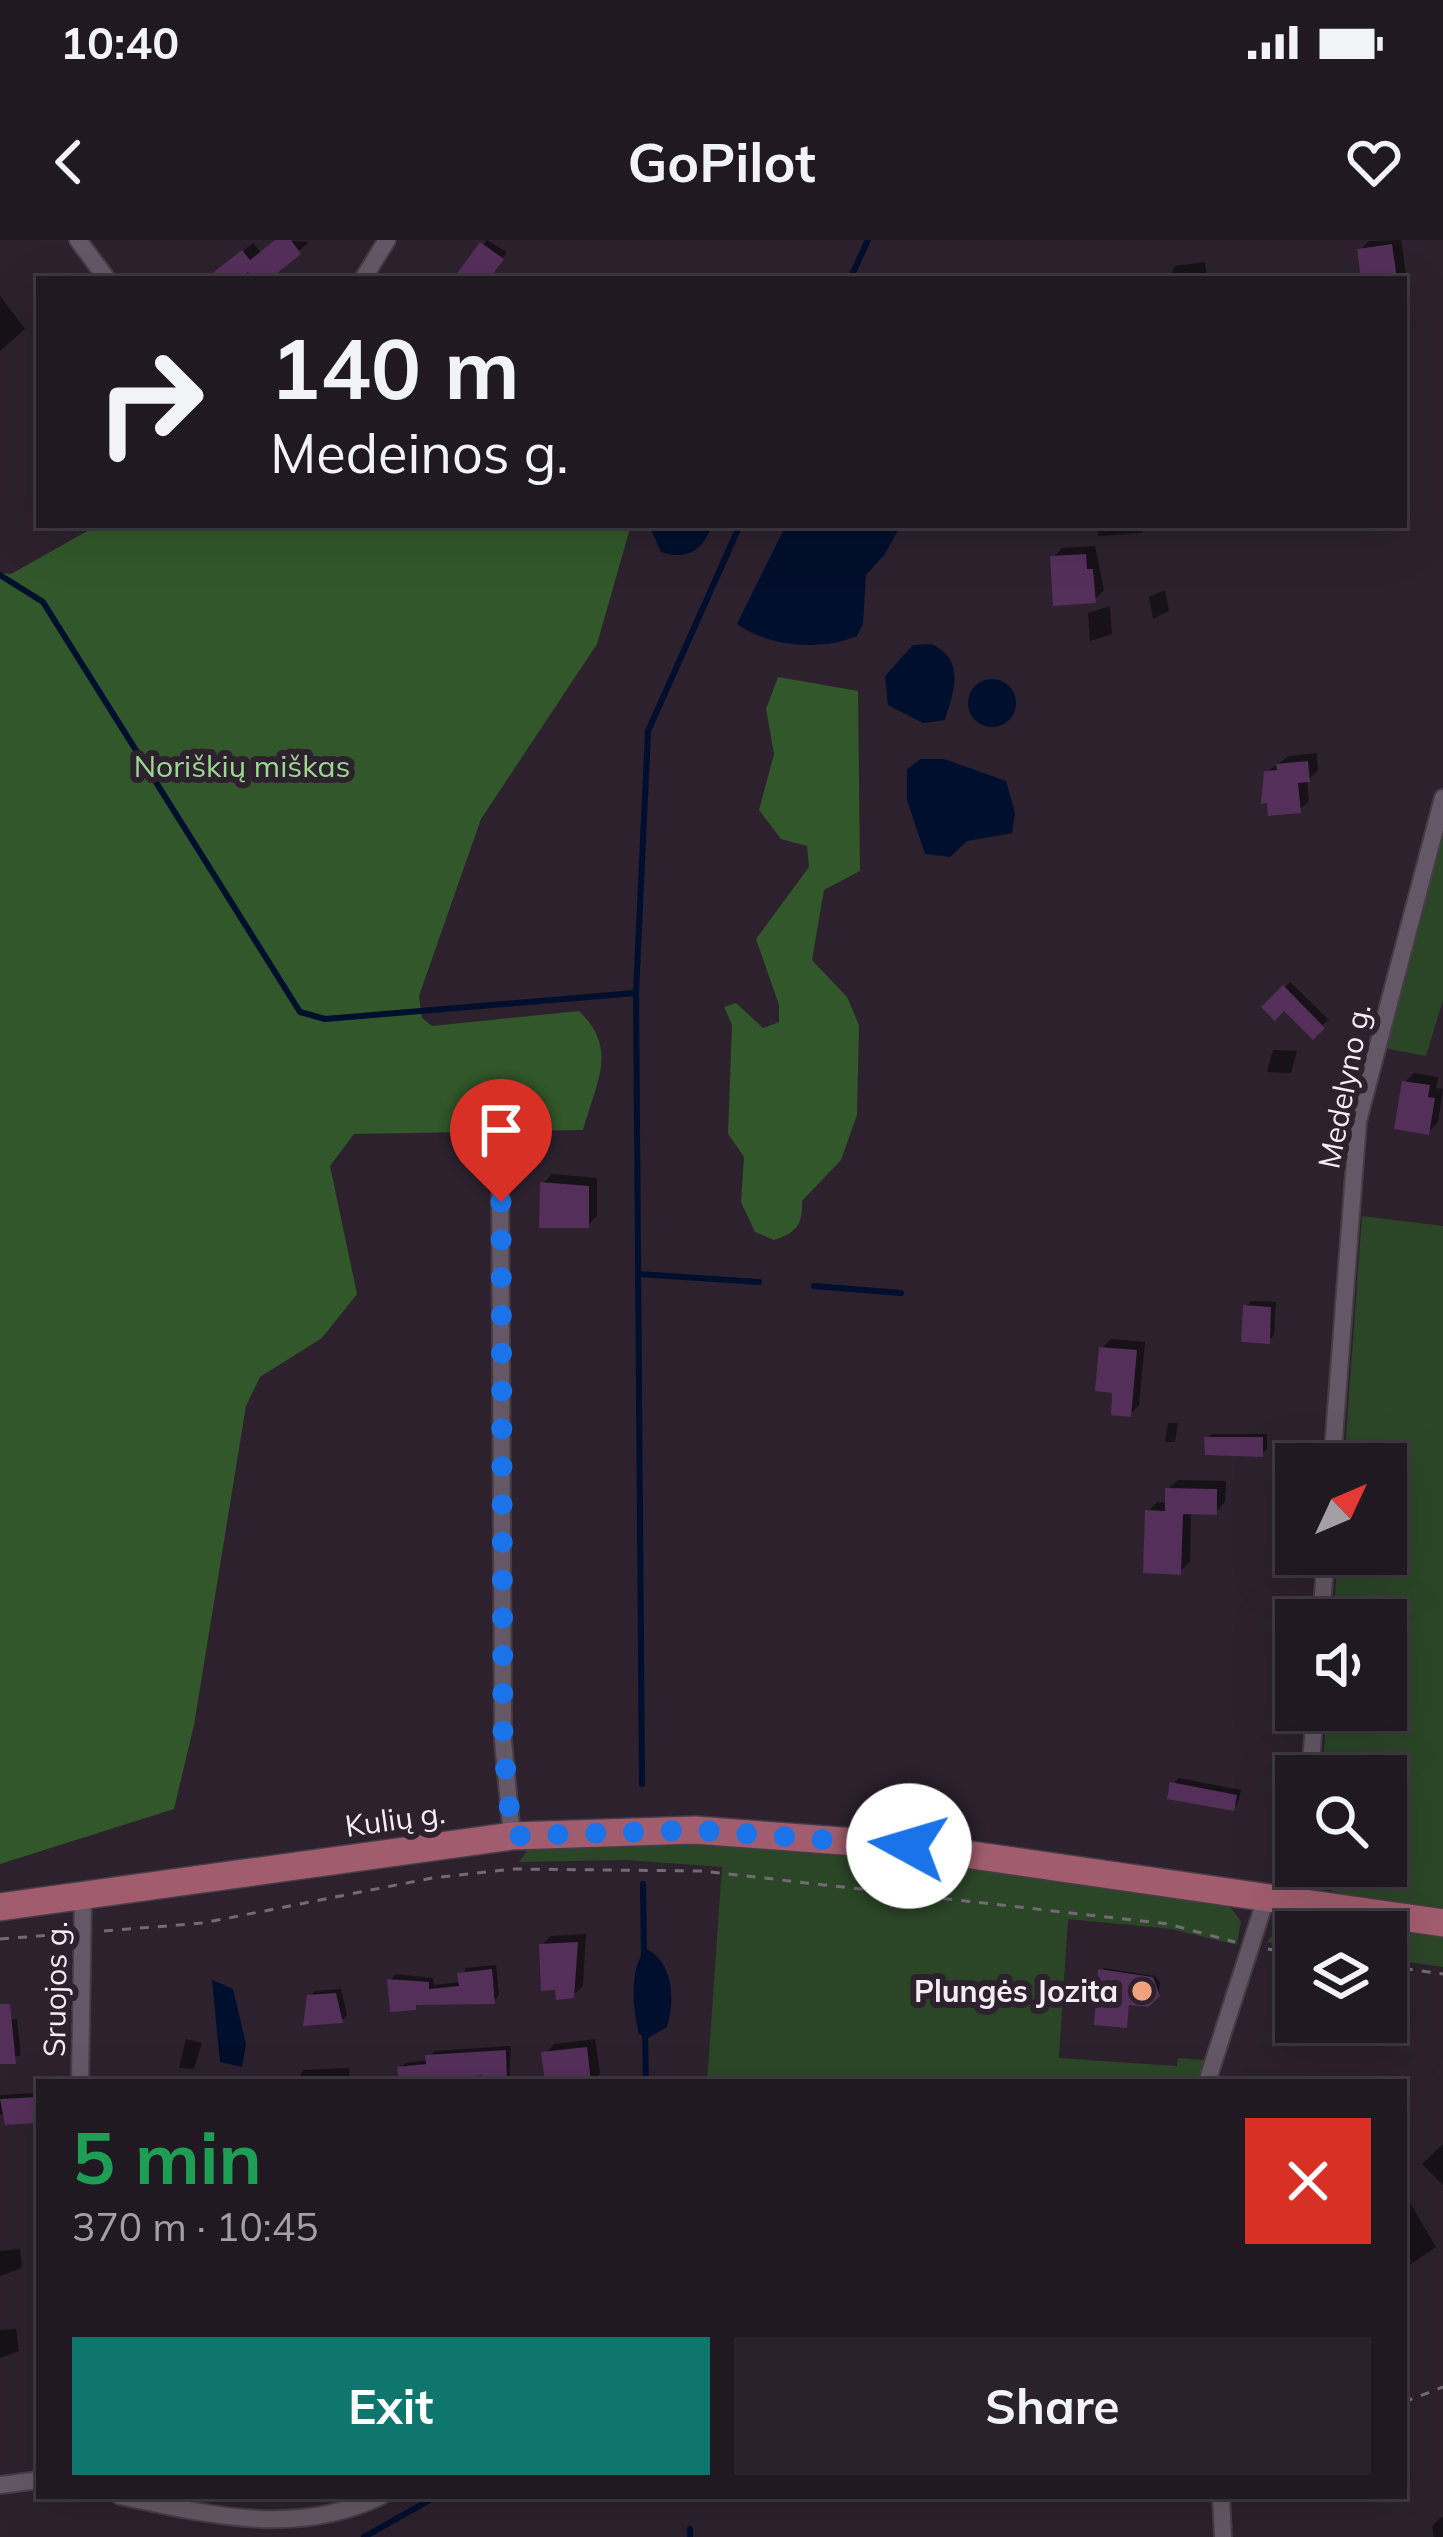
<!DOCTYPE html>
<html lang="en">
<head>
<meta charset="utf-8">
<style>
  body { margin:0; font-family:Mulish,sans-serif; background:#29222a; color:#f1f3f6; height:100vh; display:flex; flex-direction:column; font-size:45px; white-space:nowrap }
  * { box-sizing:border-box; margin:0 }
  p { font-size:39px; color:#a2a0a5 }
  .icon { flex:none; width:66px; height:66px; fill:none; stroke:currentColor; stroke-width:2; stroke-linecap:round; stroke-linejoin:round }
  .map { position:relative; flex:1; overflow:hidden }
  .details { position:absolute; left:36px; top:1839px; width:1371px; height:420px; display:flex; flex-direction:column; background:#211922; border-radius:0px; box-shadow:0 12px 48px #0002,0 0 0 3px #3e3840 }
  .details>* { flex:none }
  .guide { position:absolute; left:36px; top:36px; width:1371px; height:252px; border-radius:0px; box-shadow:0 12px 48px #0002,0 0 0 3px #3e3840; background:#211922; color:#f1f3f6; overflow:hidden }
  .needle { width:78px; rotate:46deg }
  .buttons { position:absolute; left:1275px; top:1203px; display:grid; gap:24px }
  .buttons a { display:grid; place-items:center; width:132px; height:132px; border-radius:0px; background:#211922; box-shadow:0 12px 48px #0002,0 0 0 3px #3e3840; font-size:60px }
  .pin { position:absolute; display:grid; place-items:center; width:102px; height:102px; color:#fff; margin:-123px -51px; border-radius:50% 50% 50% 0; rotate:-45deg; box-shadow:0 0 12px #0007 }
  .pin .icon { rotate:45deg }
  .me { position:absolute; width:132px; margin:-66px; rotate:276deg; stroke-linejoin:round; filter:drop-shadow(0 0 9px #0008) }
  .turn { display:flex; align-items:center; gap:42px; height:252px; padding:0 36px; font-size:54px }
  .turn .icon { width:156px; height:156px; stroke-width:2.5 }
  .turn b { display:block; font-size:84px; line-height:102px }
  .round { display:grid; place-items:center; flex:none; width:126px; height:126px; border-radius:0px; background:#29222a }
  .head { display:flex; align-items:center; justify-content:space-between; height:204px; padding:0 36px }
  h1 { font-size:72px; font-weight:700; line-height:90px; color:#1e9e55 }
  .cta { display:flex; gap:24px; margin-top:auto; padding:24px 36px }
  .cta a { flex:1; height:138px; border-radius:0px; background:#0f766e; color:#fff; font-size:48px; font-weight:700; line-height:138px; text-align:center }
  .cta a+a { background:#29222a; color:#f1f3f6 }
  .status { display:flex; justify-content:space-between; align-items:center; height:84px; padding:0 60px; background:#211922; direction:ltr }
  .status svg { height:33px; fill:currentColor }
  header { display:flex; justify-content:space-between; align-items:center; height:156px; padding:0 36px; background:#211922; font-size:54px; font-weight:700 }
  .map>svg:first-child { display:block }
  .green { fill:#2b4627 }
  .forest { fill:#31572a }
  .water { fill:#000f2d }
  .shadow { fill:#0007 }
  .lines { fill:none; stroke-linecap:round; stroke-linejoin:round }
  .stream { stroke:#000f2d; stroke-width:6 }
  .building { fill:#542f5a }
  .minor-casing { stroke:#463c46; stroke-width:20 }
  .primary-casing { stroke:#463c46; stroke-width:30 }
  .path { stroke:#746a75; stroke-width:3; stroke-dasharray:9 9; stroke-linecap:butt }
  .minor { stroke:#655866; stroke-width:16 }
  .primary { stroke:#a15d6e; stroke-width:27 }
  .route { stroke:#1a73e8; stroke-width:21; stroke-dasharray:0 37.8 }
  .poi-dot { fill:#f1a17c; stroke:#2c212d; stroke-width:4.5 }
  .labels { text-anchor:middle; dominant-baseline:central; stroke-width:12; stroke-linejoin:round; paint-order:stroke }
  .park-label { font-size:30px; fill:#9cd791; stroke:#2c212d }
  .street-label { font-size:30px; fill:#f5edf5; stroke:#2c212d }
  .poi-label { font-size:30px; font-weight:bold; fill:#f5edf5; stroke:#2c212d; text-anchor:end }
</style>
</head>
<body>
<div class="status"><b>10:40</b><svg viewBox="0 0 49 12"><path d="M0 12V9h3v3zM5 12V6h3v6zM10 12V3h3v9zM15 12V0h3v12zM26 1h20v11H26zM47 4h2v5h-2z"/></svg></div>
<header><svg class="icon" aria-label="back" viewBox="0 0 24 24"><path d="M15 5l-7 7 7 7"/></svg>GoPilot<svg class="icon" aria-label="heart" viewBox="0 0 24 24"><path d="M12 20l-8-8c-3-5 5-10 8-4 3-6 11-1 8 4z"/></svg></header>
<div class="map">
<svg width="1443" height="2297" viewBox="0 0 1443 2297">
  <rect width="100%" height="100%" fill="#2c212d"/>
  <!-- green -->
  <path class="green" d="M1443,590V760L1426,816L1384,808Z
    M1362,976L1443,986V1673L1346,1657L1322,1646L1316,1628L1386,1626V1536H1322L1327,1470H1386V1380H1333L1338,1314H1386V1224H1344Z
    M711,1602L920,1619L1230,1667L1241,1681L1237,1705L1171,1689L1068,1679L1059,1818L1177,1826L1178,1818L1204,1820L1197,1842H707L722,1627L626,1620L519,1622L530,1607Z
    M1295,1677L1443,1694V1727L1386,1719V1692H1296V1706L1267,1702L1285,1680Z"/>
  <!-- forest -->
  <path class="forest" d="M98,285H631L597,404L481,579L419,756L422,778L432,786L579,771C619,809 596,842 583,890L354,894L330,926L357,1054L322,1098L260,1137L246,1166L194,1485L174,1569L0,1624V333L11,334Z
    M778,437L858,451L860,631L824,650L812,720L847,757L859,785L857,875L841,920L802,961C803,985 796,993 774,1000L755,992L741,962L744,917L728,894L732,785L724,767L736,763L763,788L779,782V765L756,699L809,627L807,606L781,599L759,570L774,514L766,469Z"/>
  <!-- water -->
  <path class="water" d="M649,285H712C703,310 687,321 661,312Z
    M786,285H901L885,314L866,335L863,384L857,396C821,411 769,407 737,384Z
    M931,404C966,420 954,450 945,480L923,483L888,465L885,436L913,405Z
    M968 463a24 24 0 1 1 48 0a24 24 0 1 1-48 0Z
    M921,519H944L1006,541L1015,573L1012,593L967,601L950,617L925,614L907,560V529Z
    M647,1709C674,1724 675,1760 667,1787L648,1798L639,1794C633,1772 628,1725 647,1709Z
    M212,1740L233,1749L246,1804L242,1827L220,1822Z"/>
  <!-- shadow -->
  <path class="shadow" d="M277,0L309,2L274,32L280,39L240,34L225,39L229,22L253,3L261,13Z
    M487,0L507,12L490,36L457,39Z
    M1401,0L1407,41L1364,39L1360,10L1369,1Z
    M1205,22L1207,39H1170L1175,26Z
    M0,56L25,89L0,111Z
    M1404,98L1410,133L1404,138Z
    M1098,285H1146L1147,288L1141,293L1098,296Z
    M1095,306L1104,350L1094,360L1053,318L1062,308Z
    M1165,350L1169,371L1153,379L1149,357Z
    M1110,366L1112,394L1090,401L1088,373Z
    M1317,513L1318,530L1307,541L1309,561L1299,570L1267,532L1289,516Z
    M1290,742L1329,780L1311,793L1285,767H1265Z
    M1273,810L1297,811L1291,833L1267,832Z
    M1414,833L1438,837L1436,848L1443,849L1438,882L1428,892L1405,842Z
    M552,934L597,938V976L588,985L543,943Z
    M1251,1061L1276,1062L1274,1095L1268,1101L1246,1067Z
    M1111,1099L1145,1102L1139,1165L1130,1174L1102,1108Z
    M1168,1183H1178L1175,1202H1165Z
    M1212,1194H1267V1209L1262,1214L1207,1198Z
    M1178,1240L1226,1241L1225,1262L1216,1272L1191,1271L1190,1322L1180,1331L1148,1272L1157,1262L1168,1263V1249Z
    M1179,1538L1241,1550L1238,1562L1233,1568L1173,1544Z
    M586,1694L583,1746L573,1755L542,1705L551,1696Z
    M496,1725L499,1755L494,1761L420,1762L415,1767L391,1740L396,1734L433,1738L434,1745L461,1742L466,1728Z
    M1103,1728L1155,1736L1160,1743L1158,1756L1130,1762L1126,1785Z
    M341,1749L347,1775L342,1780L309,1757L315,1751Z
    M17,1779L21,1815L0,1821V1781Z
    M1318,1782H1381V1787L1372,1796Z
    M186,1799L202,1803L194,1829L179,1828Z
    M595,1799L600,1834L592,1842H548L545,1814L554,1804Z
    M511,1806L509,1842H486V1832L443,1834L440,1842H402L400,1828L406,1823L429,1820L434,1811Z
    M349,1828L350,1842H298L303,1830Z
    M39,1853L38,1880L0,1874V1855Z
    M1443,1904V1945L1422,1924Z
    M1409,1961L1436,2007L1405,2028L1404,1963Z
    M20,2009L22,2028L0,2036V2011Z
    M16,2089L19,2111L0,2118V2090Z
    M1443,2276V2297H1434L1432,2286Z"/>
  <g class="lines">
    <!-- stream -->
    <path class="stream" d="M850,39L868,0
      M0,335L43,362L300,772L325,779L635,753
      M638,1034L759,1042
      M814,1046L901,1053
      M642,1544L636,753L648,491L740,285
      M643,1644L644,1718
      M645,1791L646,1842
      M690,2289V2297
      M364,2297L437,2256"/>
  </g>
  <!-- building -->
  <path class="building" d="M275,0H291L301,14L270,39H253L248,32L239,39H205L242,10L250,20Z
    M480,2L504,19L489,39H453Z
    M1392,4L1397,39H1361L1357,9Z
    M1086,314L1087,329H1093L1096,363L1053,366L1050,316Z
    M1308,521L1310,542L1298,543L1301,573L1268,576L1267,563L1261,564L1264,531L1277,530L1276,524Z
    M1283,745L1325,788L1313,800L1284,771L1275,781L1261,767Z
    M1402,841L1430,845L1428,857L1435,858L1429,895L1394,889Z
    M540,942L589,946V988H539Z
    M1243,1065L1271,1067L1270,1104L1241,1102Z
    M1099,1107L1137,1110L1131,1177L1111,1175L1112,1153L1095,1151Z
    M1204,1197H1263V1217L1205,1215Z
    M1165,1248L1217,1249V1275L1183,1274L1181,1335L1143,1333L1145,1270L1165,1271Z
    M1170,1542L1237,1555L1234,1571L1167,1559Z
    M578,1702L574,1758L556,1760L555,1750L541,1751L539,1704Z
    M492,1729L495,1764L416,1765V1770L390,1772L387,1739L429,1742V1749L459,1746L457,1733Z
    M1098,1729L1153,1737L1160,1756L1148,1767L1129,1765L1127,1788L1094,1785Z
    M336,1753L343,1783L303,1786L307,1755Z
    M0,1764H10L16,1824H0Z
    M1315,1782H1373V1799L1315,1800Z
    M587,1807L591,1842H545L541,1812Z
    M506,1810L507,1842H483V1835L399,1842L397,1827L426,1824L425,1815Z
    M38,1857L39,1883L5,1885L0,1859Z"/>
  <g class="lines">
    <!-- minor casing -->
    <g class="minor-casing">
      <path id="minor" d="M78,0L107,39
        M363,39L387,0
        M500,916L503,1501L512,1596
        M1332,1224L1358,881L1443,558
        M1321,1380L1326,1314
        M1310,1536L1315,1470
        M1299,1662L1302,1626
        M80,1842L83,1658
        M1207,1842L1266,1658
        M0,2245L39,2240
        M120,2256C210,2275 297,2297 381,2256
        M1221,2256L1223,2297"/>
    </g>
    <!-- primary casing -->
    <g class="primary-casing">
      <path id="primary" d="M0,1667L512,1596L695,1590L909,1606L1443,1683"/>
    </g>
    <!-- path -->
    <path class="path" d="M104,1691L203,1683L432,1638L514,1629L702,1631L1168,1684L1235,1702
      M0,1699L64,1694
      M1268,1709L1296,1714
      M1386,1726L1443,1734
      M1404,2162L1443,2147"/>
    <!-- minor -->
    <use href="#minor" class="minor"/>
    <!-- primary -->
    <use href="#primary" class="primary"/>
  </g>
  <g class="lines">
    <!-- route -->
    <path class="route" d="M501,962L503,1501L512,1596L695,1590L909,1606"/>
  </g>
  <!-- markers -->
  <circle class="poi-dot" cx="1142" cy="1751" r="12"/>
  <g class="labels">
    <!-- park labels -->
    <g class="park-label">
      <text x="242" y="526">Noriškių miškas</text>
    </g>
    <!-- street labels -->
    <g class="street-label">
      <text transform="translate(1344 846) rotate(-79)">Medelyno g.</text>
      <text transform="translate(395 1579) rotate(-8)">Kulių g.</text>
      <text transform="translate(55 1749) rotate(-89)">Sruojos g.</text>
    </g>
    <!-- poi labels -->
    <g class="poi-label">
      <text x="1118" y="1751">Plungės Jozita</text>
    </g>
  </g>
</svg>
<div class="buttons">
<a><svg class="needle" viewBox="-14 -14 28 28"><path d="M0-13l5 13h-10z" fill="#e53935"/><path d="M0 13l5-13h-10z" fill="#a2a0a5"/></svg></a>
<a><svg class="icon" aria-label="sound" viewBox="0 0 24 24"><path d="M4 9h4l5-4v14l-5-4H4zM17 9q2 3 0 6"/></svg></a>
<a><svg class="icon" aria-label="search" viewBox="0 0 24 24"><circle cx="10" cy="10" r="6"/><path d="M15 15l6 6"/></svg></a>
<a><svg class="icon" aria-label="layers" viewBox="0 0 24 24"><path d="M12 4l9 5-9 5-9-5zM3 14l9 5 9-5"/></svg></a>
</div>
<div class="pin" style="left:501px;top:962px;background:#d93025"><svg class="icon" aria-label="arrive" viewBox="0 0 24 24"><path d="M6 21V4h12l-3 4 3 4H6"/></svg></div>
<svg class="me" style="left:909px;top:1606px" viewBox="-20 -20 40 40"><circle r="19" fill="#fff"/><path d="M0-13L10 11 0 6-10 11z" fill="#1a73e8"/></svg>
<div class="guide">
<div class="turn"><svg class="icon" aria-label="right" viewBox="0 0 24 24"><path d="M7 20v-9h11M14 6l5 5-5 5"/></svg><div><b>140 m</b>Medeinos g.</div></div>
</div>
<section class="details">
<div class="head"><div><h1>5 min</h1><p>370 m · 10:45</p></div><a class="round" style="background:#d93025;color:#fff"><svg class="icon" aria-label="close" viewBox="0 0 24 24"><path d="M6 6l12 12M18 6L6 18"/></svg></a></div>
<div class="cta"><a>Exit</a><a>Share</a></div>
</section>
</div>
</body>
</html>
